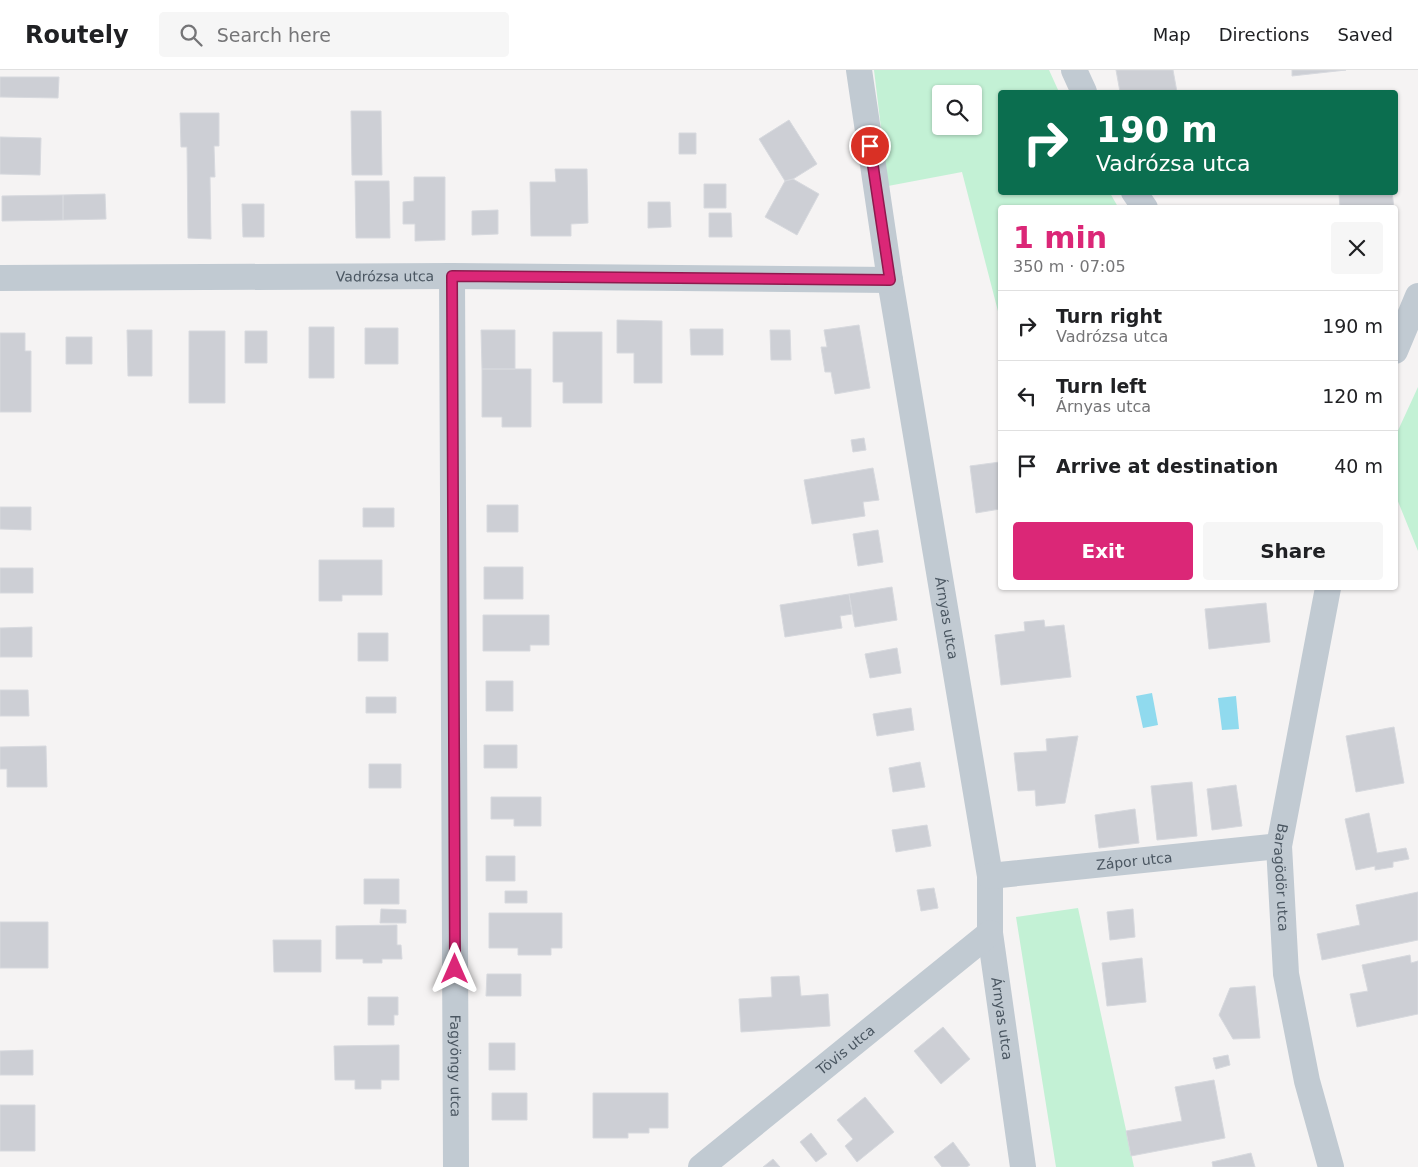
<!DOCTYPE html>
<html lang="en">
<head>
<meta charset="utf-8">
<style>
  body { margin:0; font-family:"DejaVu Sans",sans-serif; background:#f6f6f6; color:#202124; height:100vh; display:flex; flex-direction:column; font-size:19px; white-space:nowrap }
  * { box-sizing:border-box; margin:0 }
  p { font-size:16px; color:#757577 }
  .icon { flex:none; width:28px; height:28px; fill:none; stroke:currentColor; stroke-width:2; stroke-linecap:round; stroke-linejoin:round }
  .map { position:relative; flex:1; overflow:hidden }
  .panel { position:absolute; left:998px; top:135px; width:400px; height:385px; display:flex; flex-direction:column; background:#fff; border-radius:5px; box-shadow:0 1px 4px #0004 }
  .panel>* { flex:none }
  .banner { position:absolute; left:998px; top:20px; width:400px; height:105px; border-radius:5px; box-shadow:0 1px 4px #0004; background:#0b6e4f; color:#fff; overflow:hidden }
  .tools { position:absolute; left:932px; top:15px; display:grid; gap:10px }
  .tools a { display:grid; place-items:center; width:50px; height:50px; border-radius:5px; background:#fff; box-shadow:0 1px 4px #0004; font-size:25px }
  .pin { position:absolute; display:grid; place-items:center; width:42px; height:42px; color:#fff; margin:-21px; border:2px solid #fff; border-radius:50%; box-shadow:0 1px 5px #0007 }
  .me { position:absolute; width:55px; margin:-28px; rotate:0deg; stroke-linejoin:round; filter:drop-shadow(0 0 4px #0008) }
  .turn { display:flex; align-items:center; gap:18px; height:105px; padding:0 15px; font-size:22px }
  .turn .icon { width:65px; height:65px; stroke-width:2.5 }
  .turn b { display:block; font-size:35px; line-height:42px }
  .round { display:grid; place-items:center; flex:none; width:52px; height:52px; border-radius:5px; background:#f6f6f6 }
  .overview { display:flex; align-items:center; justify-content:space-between; height:85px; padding:0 15px }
  h1 { font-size:30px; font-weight:700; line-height:38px; color:#db2777 }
  .button { display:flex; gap:10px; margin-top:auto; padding:10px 15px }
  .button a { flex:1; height:58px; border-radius:5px; background:#db2777; color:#fff; font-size:20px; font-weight:700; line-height:58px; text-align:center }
  .button a+a { background:#f6f6f6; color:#202124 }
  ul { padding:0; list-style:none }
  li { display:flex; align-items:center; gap:15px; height:70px; padding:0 15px; border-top:1px solid #e0e0e0 }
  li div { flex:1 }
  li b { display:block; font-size:19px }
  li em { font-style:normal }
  header { display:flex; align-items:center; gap:30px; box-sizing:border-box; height:70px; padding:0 25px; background:#fff; border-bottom:1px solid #e0e0e0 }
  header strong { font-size:24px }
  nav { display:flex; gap:28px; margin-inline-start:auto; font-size:18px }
  .search { width:350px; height:45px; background:#f6f6f6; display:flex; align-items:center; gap:12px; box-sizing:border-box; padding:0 18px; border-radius:5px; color:#757577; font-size:19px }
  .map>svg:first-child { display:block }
  .green { fill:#c3f1d5; fill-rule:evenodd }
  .water { fill:#90daee }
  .building { fill:#cdcfd5; stroke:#d7d9de }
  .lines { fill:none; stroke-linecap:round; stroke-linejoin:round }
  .minor { stroke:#c1cad2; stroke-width:26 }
  .route-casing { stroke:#8e194d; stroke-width:12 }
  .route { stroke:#db2777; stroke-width:9 }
  .labels { text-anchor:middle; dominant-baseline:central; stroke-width:4; stroke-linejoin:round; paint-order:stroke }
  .street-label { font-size:14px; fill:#4a5661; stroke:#fff }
</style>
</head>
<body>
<header>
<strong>Routely</strong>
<div class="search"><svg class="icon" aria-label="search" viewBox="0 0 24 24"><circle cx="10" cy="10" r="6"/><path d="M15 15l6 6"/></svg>Search here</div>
<nav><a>Map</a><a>Directions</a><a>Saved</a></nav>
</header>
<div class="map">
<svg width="1418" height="1097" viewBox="0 0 1418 1097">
  <rect width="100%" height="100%" fill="#f5f3f3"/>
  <!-- green -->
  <path class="green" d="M874,0H1049L1059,22H1000V122L1110,123L1118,137L1000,138V249L962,102L888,116ZM941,24H974V56H941Z
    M1418,317V481L1395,424V367Z
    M1078,838L1134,1097H1056L1016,847Z"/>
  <!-- water -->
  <path class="water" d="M1152,623L1158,655L1143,658L1136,626Z
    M1236,626L1239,659L1222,660L1218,628Z"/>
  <!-- building -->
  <path class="building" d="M1116,0H1173L1177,22H1120Z
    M1292,0H1346L1292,6Z
    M0,7H59L58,28L0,27Z
    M351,41H381L382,105H352Z
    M180,43H219V76H214L215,107H210L211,169L188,168L187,77H181Z
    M789,50L817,94L793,109L785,111L759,69Z
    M679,63H696V84H679Z
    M0,67L41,68L40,105L0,104Z
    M555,99H587L588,153L571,154V166H531L530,112H556Z
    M414,107H445V170L415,171V154H403V132L414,131Z
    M793,109L819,124L797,165L765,147L785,111Z
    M355,111H389L390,168H356Z
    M704,114H726V138H704Z
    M1348,122H1392L1394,138H1340L1339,124Z
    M105,124L106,149L63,150V125Z
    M63,125V150L2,151V126Z
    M648,132H670L671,157L648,158Z
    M242,134H264V167H243Z
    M498,140V164L472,165V141Z
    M709,143H731L732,167H709Z
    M617,250L662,251V313H634V283H617Z
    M859,255L870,318L835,324L831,302H825L821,277H827L824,260Z
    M309,257H334V308H309Z
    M365,258H398V294H365Z
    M690,259H723V285H691Z
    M127,260H152V306H128Z
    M481,260H515V299H482Z
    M770,260H790L791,290H771Z
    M189,261H225V333H189Z
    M245,261H267V293H245Z
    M553,262H602V333H563V312H553Z
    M0,263H25V281H31V342H0Z
    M66,267H92V294H66Z
    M482,299H531V357H502V347H482Z
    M864,368L866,380L853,382L851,370Z
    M1000,392V439L976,443L970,396Z
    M873,398L879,430L863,432L865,446L812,454L804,410Z
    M487,435H518V462H487Z
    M0,437H31V460L0,459Z
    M363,438H394V457H363Z
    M878,460L883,492L858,496L853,464Z
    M319,490H382V525H342V531H319Z
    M484,497H523V529H484Z
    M0,498H33V523H0Z
    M892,517L897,550L855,557L849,524Z
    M849,524L852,544L840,546L842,558L785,567L780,535Z
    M1266,533L1270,572L1209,579L1205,539Z
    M483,545H549V575H530V581H483Z
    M1044,550L1045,557L1064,555L1071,607L1001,615L995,565L1025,561L1024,552Z
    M32,557V587H0V558Z
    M358,563H388V591H358Z
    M897,578L901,603L870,608L865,584Z
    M486,611H513V641H486Z
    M0,620H28L29,646H0Z
    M366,627H396V643H366Z
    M911,638L914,660L877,666L873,644Z
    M1394,657L1404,713L1356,722L1346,666Z
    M1078,666L1065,733L1036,736L1035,720L1018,721L1014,683L1047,681L1046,669Z
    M484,675H517V698H484Z
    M46,676L47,717H7V699H0V677Z
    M920,692L925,717L893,722L889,698Z
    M369,694H401V718H369Z
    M1192,712L1197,766L1157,770L1151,716Z
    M1236,715L1242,756L1212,760L1207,719Z
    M491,727H541V756H514V749H491Z
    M1135,739L1139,773L1099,778L1095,745Z
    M1369,743L1377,783L1406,778L1409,789L1393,792V797L1375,800V796L1356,800L1345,749Z
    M927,755L931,776L896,782L892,760Z
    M486,786H515V811H486Z
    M364,809H399V834H364Z
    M934,818L938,838L921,841L917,820Z
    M505,821H527V833H505Z
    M1418,822V870L1322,890L1317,864L1360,855L1356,835Z
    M381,839L406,840V853H380Z
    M1133,839L1135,867L1110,870L1107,842Z
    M489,843H562V878H551V885H518V878H489Z
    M0,852H48V898H0Z
    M397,855V875H401L402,889H382V893H363V889H336V856Z
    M273,870H321V902H274Z
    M1410,885L1411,893L1418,891V944L1357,957L1350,924L1368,921L1362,895Z
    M1142,888L1146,932L1107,936L1102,893Z
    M487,904H521V926H486Z
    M799,906L801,926L828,924L830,956L741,962L739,929L772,927L771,907Z
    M1255,916L1260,968L1233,969L1219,945L1230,918Z
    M368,927H398V945H394V955H368Z
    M943,957L970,989L941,1014L914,981Z
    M489,973H515V1000H489Z
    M399,975V1010H381V1019H355V1010H335L334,976Z
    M33,980V1005H0V981Z
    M1228,985L1230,995L1216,999L1213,988Z
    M1214,1010L1225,1068L1131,1086L1126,1061L1182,1051L1175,1017Z
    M492,1023H527V1050H492Z
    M593,1023H668V1058H649V1063H628V1068H593Z
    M865,1027L894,1062L857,1092L845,1076L853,1069L837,1050Z
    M0,1035H35V1081H0Z
    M811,1063L827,1084L816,1092L800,1072Z
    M953,1072L970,1095L967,1097H942L934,1087Z
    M1251,1083L1255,1097H1213L1212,1092Z
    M773,1089L780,1097H763Z"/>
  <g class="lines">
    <!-- minor -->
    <g class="minor">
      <path id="s1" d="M859,0L890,210L990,806V863L1023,1097"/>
      <path d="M1074,0L1084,22"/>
      <path d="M1134,122L1145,138"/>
      <path id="s2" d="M452,206L456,1097"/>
      <path id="s3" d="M0,208L452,206L890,210"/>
      <path d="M1395,281L1418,226"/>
      <path id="s4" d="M1328,518L1279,776L1286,904L1307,1011L1331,1097"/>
      <path id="s5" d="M990,806L1279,776"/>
      <path id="s6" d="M701,1097L990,863"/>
    </g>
  </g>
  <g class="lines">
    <!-- route casing -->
    <g class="route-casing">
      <path id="route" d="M455,899L452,206L890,210L870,76"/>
    </g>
    <!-- route -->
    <use href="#route" class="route"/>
  </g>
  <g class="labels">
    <!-- street labels -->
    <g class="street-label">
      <text stroke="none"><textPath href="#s3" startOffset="385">Vadrózsa utca</textPath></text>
      <text stroke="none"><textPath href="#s1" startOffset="555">Árnyas utca</textPath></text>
      <text stroke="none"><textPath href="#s5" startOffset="145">Zápor utca</textPath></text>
      <text stroke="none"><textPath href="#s4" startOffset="294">Baragödör utca</textPath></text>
      <text stroke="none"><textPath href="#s1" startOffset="960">Árnyas utca</textPath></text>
      <text stroke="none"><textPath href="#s6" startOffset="186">Tövis utca</textPath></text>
      <text stroke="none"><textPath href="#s2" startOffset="790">Fagyöngy utca</textPath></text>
    </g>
  </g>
</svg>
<div class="tools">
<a><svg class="icon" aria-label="search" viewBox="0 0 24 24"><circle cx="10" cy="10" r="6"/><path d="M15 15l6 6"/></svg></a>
</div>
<div class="pin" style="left:870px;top:76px;background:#d93025"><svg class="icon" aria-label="arrive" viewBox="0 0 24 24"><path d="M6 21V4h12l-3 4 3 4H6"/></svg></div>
<svg class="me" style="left:455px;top:899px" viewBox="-20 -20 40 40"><path d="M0-17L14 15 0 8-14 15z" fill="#db2777" stroke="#fff" stroke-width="4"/></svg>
<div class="banner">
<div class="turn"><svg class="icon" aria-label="right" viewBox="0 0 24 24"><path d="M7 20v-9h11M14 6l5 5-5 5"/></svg><div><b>190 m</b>Vadrózsa utca</div></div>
</div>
<section class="panel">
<div class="overview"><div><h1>1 min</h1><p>350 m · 07:05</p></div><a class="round"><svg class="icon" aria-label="close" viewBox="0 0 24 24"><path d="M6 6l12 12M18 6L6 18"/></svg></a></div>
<ul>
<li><svg class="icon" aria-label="right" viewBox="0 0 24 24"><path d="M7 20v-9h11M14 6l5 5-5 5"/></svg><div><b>Turn right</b><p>Vadrózsa utca</p></div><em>190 m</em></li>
<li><svg class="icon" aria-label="left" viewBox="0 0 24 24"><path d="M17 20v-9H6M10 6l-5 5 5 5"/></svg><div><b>Turn left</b><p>Árnyas utca</p></div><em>120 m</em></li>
<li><svg class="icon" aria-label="arrive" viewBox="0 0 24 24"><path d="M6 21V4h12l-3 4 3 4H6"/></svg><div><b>Arrive at destination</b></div><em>40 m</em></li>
</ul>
<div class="button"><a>Exit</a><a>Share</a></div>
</section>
</div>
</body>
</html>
